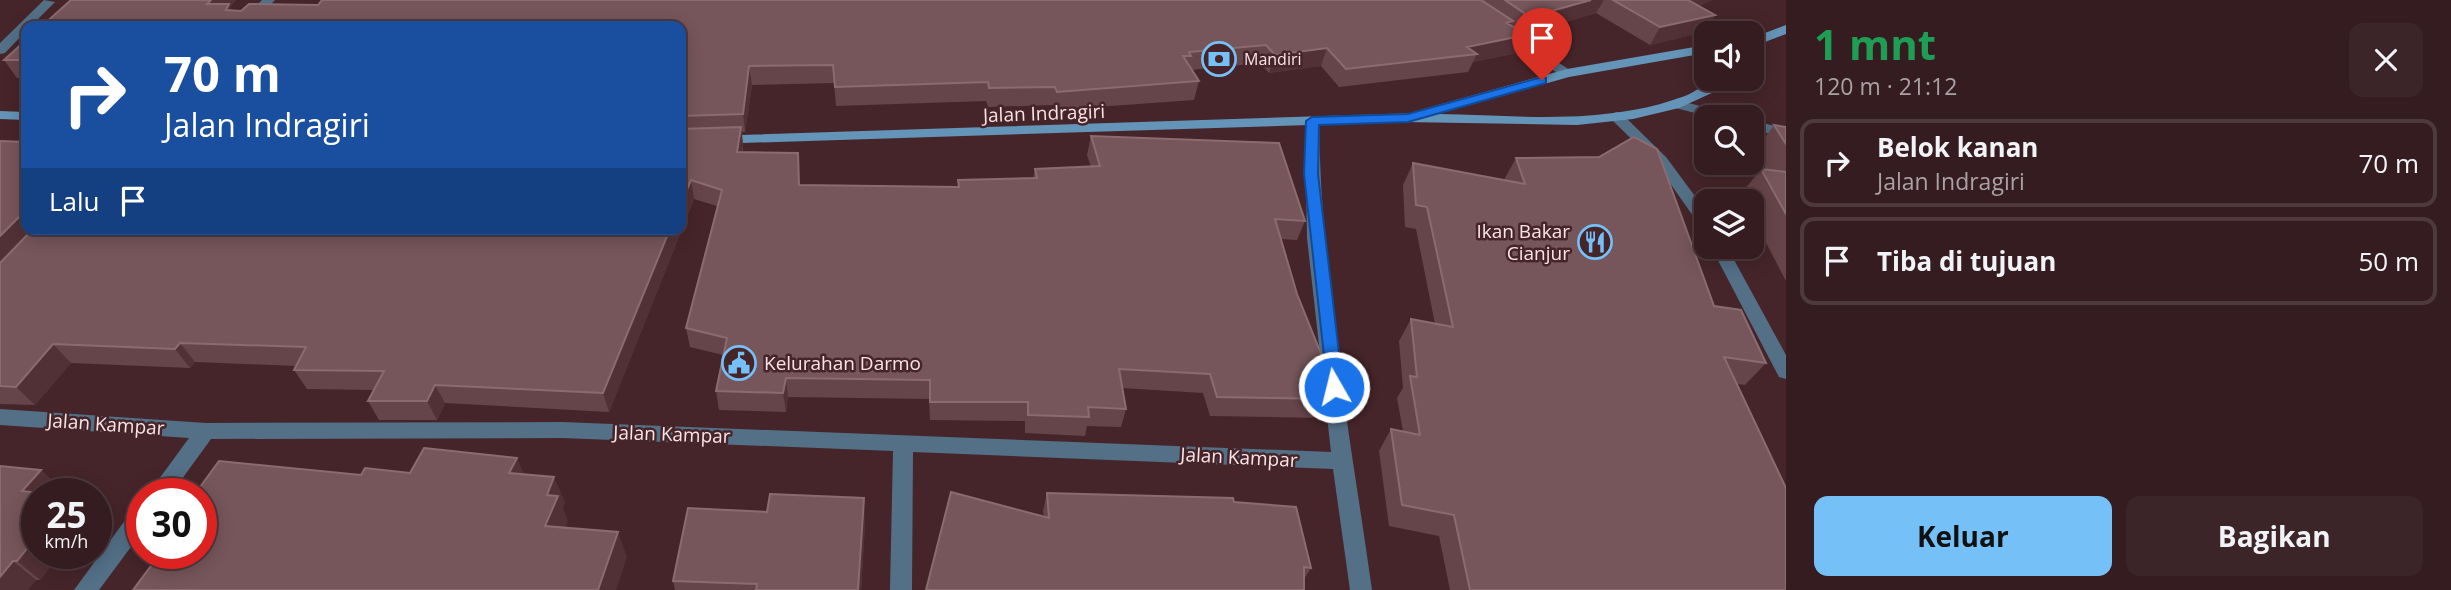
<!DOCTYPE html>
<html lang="id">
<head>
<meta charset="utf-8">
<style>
  body { margin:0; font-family:"Open Sans",sans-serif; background:#3c2529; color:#f1f3f6; height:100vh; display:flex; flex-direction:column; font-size:26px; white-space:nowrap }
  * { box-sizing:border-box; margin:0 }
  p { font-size:23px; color:#a9a1a5 }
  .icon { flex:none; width:38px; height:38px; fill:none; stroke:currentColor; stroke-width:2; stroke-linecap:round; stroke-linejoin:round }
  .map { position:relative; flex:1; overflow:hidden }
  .panel { display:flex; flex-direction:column; background:#341c20; width:665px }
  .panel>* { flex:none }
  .guide { position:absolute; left:21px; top:21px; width:665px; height:214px; border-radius:14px; box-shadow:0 4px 18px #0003,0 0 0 2px #4e3a3e; background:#1a4fa0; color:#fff; overflow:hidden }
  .controls { position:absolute; left:1694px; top:21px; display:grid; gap:14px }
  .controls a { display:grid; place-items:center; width:70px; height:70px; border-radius:14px; background:#341c20; box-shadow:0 4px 18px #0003,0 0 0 2px #4e3a3e; font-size:35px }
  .speed { position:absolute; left:21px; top:478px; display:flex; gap:14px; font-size:35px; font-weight:700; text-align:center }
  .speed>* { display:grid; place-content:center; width:91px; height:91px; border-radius:50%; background:#341c20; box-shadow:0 4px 18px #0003,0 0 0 2px #4e3a3e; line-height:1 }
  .speed small { font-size:18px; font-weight:400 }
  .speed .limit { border:10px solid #d22; background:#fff; color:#111 }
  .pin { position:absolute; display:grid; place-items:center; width:60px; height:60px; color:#fff; margin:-72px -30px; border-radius:50% 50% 50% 0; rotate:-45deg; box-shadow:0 0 7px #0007 }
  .pin .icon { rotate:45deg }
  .me { position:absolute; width:77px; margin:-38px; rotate:352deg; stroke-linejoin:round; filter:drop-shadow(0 0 5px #0008) }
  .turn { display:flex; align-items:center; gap:24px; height:147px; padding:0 28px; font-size:32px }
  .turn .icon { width:91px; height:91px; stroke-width:2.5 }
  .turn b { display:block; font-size:49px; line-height:60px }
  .then { display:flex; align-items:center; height:66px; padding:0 28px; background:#0003; gap:14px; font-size:26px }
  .round { display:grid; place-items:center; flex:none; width:74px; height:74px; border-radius:14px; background:#3c2529 }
  .head { display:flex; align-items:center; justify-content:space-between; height:119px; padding:0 28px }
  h1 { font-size:42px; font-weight:700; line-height:52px; color:#1e9e55 }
  .button { display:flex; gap:14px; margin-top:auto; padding:14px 28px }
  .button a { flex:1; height:80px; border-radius:14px; background:#75c0f6; color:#111; font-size:28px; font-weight:700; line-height:80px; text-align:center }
  .button a+a { background:#3c2529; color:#f1f3f6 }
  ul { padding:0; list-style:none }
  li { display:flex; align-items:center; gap:21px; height:88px; margin:0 14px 10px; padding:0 14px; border:4px solid #4e3a3e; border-radius:14px }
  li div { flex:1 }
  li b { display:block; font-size:26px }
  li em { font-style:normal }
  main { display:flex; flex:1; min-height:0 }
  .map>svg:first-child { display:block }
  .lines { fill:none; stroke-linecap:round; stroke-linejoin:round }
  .lane { fill:#537087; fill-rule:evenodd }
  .street { fill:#537087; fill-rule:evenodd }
  .secondary { fill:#6494b8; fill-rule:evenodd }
  .wall { fill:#66454a }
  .shaded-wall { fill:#523136 }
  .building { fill:#76565a; stroke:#8a6c70; stroke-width:2 }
  .route { fill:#1a73e8; stroke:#114b97; stroke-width:2 }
  .labels { text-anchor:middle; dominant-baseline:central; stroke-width:5; stroke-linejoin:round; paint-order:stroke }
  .far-poi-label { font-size:16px; fill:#f9e3e5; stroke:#45252a; text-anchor:start }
  .street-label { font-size:19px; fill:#f9e3e5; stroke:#45252a }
  .poi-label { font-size:19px; fill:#f9e3e5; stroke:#45252a; text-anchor:end }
</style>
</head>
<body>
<main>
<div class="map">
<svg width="1786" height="590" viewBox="0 0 1786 590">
  <rect width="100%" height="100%" fill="#45252a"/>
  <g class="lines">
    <!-- lane -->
    <path class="lane" d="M44,0L55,2L31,26H26V31L5,53L0,54V43Z"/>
    <!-- street -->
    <path class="street" d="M262,0H275L250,26H237Z
      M1501,26L1506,27L1574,73L1572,76H1562L1496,33V27Z
      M1677,100L1731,114L1733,117H1710L1672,107V101Z
      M1616,112L1621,113L1666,157L1706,211V227L1700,226L1656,163L1611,119L1609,116Z
      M1312,117L1319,121C1321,280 1350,434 1372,590H1350L1333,469L913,452L912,590H890L893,451L562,438L211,439L171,494H148L189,438L0,425V409L206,423L562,422L1331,452L1307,238L1305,121Z
      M1752,120L1786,129V138L1752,129Z
      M1711,247H1727L1786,355V379L1779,377Z
      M142,506V532L99,590H74L134,508Z"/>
    <!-- secondary -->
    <path class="secondary" d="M1786,25V34L1752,47V38Z
      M1706,45V53L1569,77L1438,114C1504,115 1568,122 1633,110C1651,107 1668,102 1685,96C1701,89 1711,78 1729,79L1714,92L1679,108L1633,119L1577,125L1403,122L681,145V137L1418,113L1420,110L1567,69Z
      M0,111L26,112V120L0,119Z"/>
  </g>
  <!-- wall -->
  <path class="wall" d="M71,0H236L230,7L232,11H241L318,5L322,0H1712L1699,6L1715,15L1704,32L1650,45L1596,13L1524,34L1526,35L1517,53L1473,62L1468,72L1339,87L1321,66L1269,73L1260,63L1191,70L1199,81L1194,100L1054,110L1053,105L988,107L986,101L836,106L834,83L752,85L745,132H742L743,146V152L800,185L958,187V180L1033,178L1035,169L1091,167L1087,155L1091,136L1305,221L1297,240L1281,239L1297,294L1334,399L1325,418L1210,416L1203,393L1122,388L1126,409L1121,427L1087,426L1085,436L1025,433V421L930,420L929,399L788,397L786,412L719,410L716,391L723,355L690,347L686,328L717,206L694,199L609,412L445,403L437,420H379L368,401L374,390L307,389L294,370L296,366L195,362L190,368L71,363L35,405L0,404V141L26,229H681V26H42Z
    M26,40V78H17L4,60Z
    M1774,125L1786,127V281L1752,216V201H1744L1741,194L1761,169H1766L1755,151Z
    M1516,158L1714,306L1766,363L1745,385L1737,384L1786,590H1450L1439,536L1389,526L1379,451L1391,429L1403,431L1397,398L1403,388L1399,341L1411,319L1435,324L1416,229L1405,227L1403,185L1413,163L1504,180Z
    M41,470L62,490L37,494V553H61L40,580H36L0,590Z
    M1047,493L1234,502L1311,568L1304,579L1044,517L1043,511Z
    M865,524L861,590H675L673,581Z"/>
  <!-- shaded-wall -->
  <path class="shaded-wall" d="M211,0H236L230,7L238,21L207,4Z
    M1591,0H1604L1596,13L1522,34L1530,17Z
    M1686,0H1712L1676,17Z
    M1715,15L1704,32L1650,45L1660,27Z
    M1513,21L1504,39L1526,35L1517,53L1473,62L1477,54L1467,47L1507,23Z
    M1327,48L1321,66L1269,73L1275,55Z
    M749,66L752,85L745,132L743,114Z
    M741,127L743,146L740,171L737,152Z
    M691,180L694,199L609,412L603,393L670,229H681V204Z
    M26,210V229H41L0,271V236Z
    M180,343L195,362L190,368L175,349Z
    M53,344L71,363L35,405L16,387Z
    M786,378L788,397L786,412L783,393Z
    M435,385L445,403L437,420L427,401Z
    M517,458L528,483L509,473Z
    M41,470L62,490L58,494H37L22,491Z
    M554,477L565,502L563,508L568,521L557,550L545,526L547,495Z
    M864,498L865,524L861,590H858Z
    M618,532L627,557L616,590H598Z
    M37,536V553H61L40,580L17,561Z
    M13,561L36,580L28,590H0V577Z"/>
  <!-- building -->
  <path class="building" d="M71,0H211L207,4H229L226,10L241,11L249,4L318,5L322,0H1481L1513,21L1507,23L1526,35L1467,47L1477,54L1346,69L1327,48L1275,55L1266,45L1189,52L1191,56H1183L1199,81L1057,92L1055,87L989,88L988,82L835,87L833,65L749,66L743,114L681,116V26H42Z
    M1505,0H1591L1530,17Z
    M1613,0H1688L1715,15L1660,27Z
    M26,40V60H4Z
    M1774,125L1786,127V144Z
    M741,127L737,152L798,153L799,185L959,187L958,180L1037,178L1035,169L1100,166L1091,136L1279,143L1305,221L1275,219L1297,294L1332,381L1334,399L1217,397L1210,374L1119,369L1126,409L1088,407L1089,417L1028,415V402H930V380L786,378L783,393L716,391L727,338L686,328L722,190L691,180L681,204V129Z
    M1634,137L1657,149L1714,306L1741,310L1766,363L1724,357L1786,488V590H1470L1454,515L1402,505L1391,429L1420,435L1410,376L1417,377L1411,319L1453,327L1427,207L1416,205L1413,163L1525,184L1516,158L1599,157Z
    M0,141L26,142V210L0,236Z
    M1761,169L1786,172V214Z
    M33,229H670L603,393L435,385L427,401H368L384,371L294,370L306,347L180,343L175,349L53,344L16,387L0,386V263Z
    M424,448L517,458L509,473L554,477L547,495L558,496L545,526L618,532L598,590H133L159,555L152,554V553H201V494H195L219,461L361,475L365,468L410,473Z
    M0,466L41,470L22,491L48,494H37V536L17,561H13L0,577Z
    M951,492L1049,518L1047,493L1233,498L1234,502L1296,507L1311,568L1304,567V590H926Z
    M770,494L864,498L858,590H756L757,584L673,581L688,508L767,512Z"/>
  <!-- route -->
  <path class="route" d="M1542,77L1546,78V83L1408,122L1319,125L1318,174L1343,387L1334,394L1328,392L1304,174L1306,121L1312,117L1408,114Z"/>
  <!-- icons -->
  <defs>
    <g id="bank-ring" transform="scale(1.75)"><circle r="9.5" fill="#45252a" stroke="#75c0f6" stroke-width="1.5"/><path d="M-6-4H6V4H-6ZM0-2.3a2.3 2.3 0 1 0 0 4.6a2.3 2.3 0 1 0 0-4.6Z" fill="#75c0f6"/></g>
    <g id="restaurant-ring" transform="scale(1.75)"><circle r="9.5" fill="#45252a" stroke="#75c0f6" stroke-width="1.5"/><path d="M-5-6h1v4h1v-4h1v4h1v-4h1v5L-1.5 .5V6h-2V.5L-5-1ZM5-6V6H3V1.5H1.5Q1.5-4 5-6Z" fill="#75c0f6"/></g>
    <g id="civic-ring" transform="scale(1.75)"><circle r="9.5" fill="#45252a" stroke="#75c0f6" stroke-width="1.5"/><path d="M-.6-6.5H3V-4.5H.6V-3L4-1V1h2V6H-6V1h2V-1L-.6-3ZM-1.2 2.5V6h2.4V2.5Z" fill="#75c0f6"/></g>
  </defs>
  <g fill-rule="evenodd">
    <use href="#bank-ring" x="1219" y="59"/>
    <use href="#restaurant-ring" x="1595" y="242"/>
    <use href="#civic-ring" x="739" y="363"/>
  </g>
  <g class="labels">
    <!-- far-poi labels -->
    <g class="far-poi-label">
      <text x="1244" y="59">Mandiri</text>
    </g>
    <!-- street labels -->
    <g class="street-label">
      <text transform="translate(1044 113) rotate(-2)">Jalan Indragiri</text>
      <text transform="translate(106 424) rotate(4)">Jalan Kampar</text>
      <text transform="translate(672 434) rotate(2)">Jalan Kampar</text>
      <text transform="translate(1239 457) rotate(3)">Jalan Kampar</text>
    </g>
    <!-- poi labels -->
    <g class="poi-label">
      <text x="1570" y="231">Ikan Bakar<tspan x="1570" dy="22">Cianjur</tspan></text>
      <text x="764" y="363" text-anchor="start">Kelurahan Darmo</text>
    </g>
  </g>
</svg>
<div class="controls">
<a><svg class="icon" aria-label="sound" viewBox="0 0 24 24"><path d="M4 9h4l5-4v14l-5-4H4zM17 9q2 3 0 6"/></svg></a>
<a><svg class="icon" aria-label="search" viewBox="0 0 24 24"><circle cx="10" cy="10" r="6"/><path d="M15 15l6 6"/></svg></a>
<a><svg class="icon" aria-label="layers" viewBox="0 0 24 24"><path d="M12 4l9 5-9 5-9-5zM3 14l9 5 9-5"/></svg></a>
</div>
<div class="speed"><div>25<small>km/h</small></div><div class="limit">30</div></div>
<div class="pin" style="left:1542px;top:80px;background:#d93025"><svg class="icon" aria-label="arrive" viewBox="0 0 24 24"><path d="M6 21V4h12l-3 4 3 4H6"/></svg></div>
<svg class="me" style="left:1334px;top:387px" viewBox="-20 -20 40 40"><circle r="17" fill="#1a73e8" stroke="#fff" stroke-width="3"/><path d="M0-11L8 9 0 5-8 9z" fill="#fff"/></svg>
<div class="guide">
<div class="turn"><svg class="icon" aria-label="right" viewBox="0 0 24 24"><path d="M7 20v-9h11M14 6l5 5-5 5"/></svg><div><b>70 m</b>Jalan Indragiri</div></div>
<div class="then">Lalu<svg class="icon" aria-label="arrive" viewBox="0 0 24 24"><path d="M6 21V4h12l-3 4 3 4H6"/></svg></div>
</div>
</div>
<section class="panel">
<div class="head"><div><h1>1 mnt</h1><p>120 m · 21:12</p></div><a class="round"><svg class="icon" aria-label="close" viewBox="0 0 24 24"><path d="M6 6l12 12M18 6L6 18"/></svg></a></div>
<ul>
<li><svg class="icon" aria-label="right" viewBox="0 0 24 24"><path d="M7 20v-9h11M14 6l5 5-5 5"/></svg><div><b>Belok kanan</b><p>Jalan Indragiri</p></div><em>70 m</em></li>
<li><svg class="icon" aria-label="arrive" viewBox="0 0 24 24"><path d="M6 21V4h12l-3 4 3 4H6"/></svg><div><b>Tiba di tujuan</b></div><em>50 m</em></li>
</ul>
<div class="button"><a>Keluar</a><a>Bagikan</a></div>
</section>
</main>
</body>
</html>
